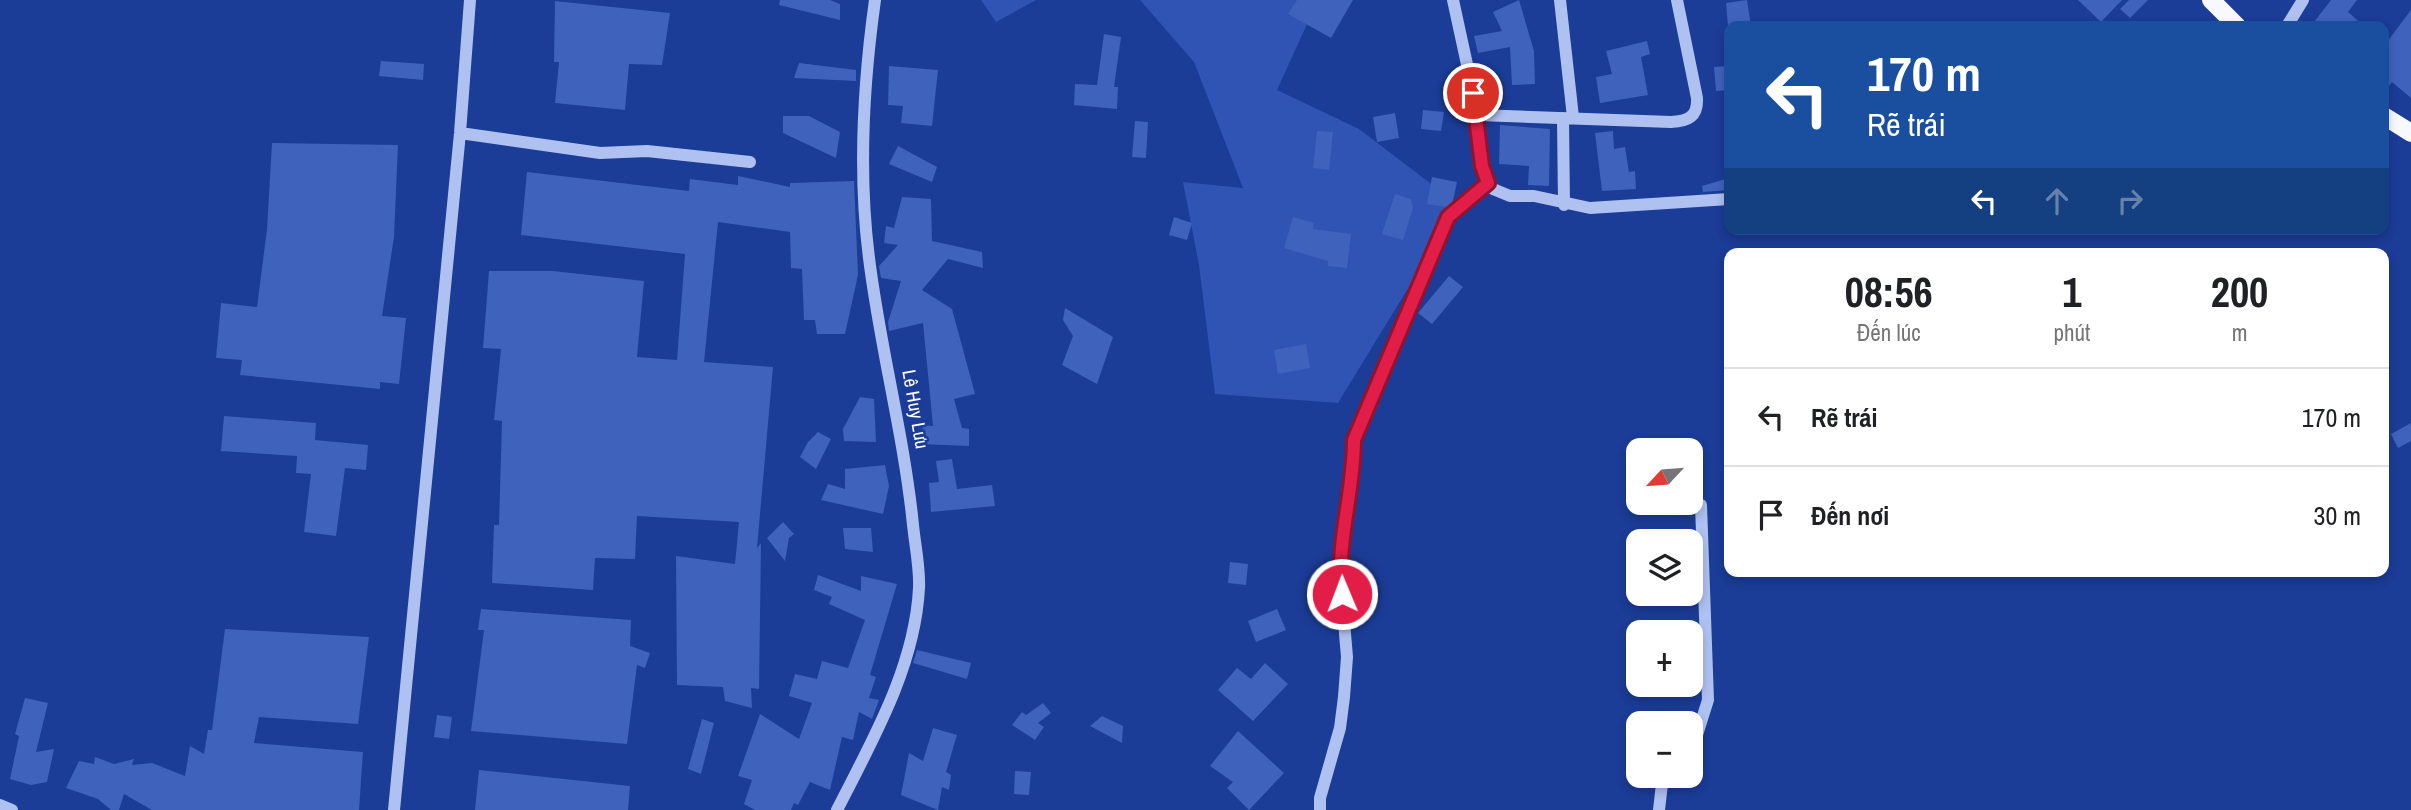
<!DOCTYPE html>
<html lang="vi">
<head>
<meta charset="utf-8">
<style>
  body { margin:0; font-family:"Archivo Narrow",sans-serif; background:#f6f6f6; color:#202124; height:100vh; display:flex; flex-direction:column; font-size:26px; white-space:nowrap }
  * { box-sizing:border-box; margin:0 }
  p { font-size:23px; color:#757577 }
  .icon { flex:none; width:38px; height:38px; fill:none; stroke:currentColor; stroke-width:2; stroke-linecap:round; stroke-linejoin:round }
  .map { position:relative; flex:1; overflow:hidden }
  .drawer { position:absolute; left:1724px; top:248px; width:665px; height:329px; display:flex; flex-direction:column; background:#fff; border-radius:14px; box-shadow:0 4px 10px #0003 }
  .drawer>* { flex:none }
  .hud { position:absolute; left:1724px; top:21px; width:665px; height:214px; border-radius:14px; box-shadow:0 4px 10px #0003; background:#1a4fa0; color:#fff; overflow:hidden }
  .needle { width:46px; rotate:244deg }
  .buttons { position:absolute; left:1626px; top:438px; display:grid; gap:14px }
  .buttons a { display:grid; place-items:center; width:77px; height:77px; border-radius:14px; background:#fff; box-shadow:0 4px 10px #0003; font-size:35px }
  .pin { position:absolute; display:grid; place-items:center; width:60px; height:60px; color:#fff; margin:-30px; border:4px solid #fff; border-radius:50%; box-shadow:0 2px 7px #0007 }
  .me { position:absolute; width:77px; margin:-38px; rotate:359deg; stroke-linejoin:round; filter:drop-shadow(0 0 5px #0008) }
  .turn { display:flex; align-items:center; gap:24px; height:147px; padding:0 28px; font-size:32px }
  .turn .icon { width:91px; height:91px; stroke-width:2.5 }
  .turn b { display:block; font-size:49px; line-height:60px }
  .lanes { display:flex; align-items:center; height:66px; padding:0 28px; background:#0003; justify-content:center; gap:35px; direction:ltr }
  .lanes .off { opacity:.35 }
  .eta { display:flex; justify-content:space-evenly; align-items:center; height:119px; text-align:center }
  .eta b { font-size:42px; font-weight:800; line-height:49px }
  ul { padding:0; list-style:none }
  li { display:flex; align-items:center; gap:21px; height:98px; padding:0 28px; border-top:2px solid #e0e0e0 }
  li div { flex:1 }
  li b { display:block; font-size:26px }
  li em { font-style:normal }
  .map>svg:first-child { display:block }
  .green { fill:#2f54b4 }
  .building { fill:#3f62bc }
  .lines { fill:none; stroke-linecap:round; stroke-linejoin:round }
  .minor { stroke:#afc1f0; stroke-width:12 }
  .major { stroke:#f8f9ff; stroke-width:18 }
  .route-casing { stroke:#92132f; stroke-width:18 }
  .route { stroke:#e11d48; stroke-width:12 }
  .labels { text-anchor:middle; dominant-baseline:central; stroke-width:5; stroke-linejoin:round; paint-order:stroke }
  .street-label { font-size:19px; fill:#fff; stroke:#1b3c97 }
</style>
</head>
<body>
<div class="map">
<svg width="2411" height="810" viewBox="0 0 2411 810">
  <rect width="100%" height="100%" fill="#1b3c97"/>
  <!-- green -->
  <path class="green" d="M981,0H1036L996,22Z
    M1140,0H1318L1277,90L1359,129L1459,205L1338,403L1215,394L1199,265L1183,182L1243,188L1194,62Z"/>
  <!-- building -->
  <path class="building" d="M780,0H830L840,4V20L779,5Z
    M1297,0H1353L1331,38L1288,14Z
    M1519,0L1534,51L1535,84L1512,85L1510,47L1478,53L1474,36L1502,31L1493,12Z
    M1747,0L1751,26H1728L1726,3Z
    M2078,0H2122L2101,22Z
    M2129,0H2148L2130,18L2120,9Z
    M2331,0H2357L2348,12L2364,26H2311Z
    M555,1L670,13L662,65L629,64L625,110L555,103L559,62H554Z
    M2411,10V98L2392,82L2384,92V46Z
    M1104,34L1121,37L1114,87H1118L1117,109L1074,105L1075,84L1097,85Z
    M1647,41L1650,54L1641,57L1648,95L1600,103L1596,77L1612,74L1606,51Z
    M381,61L424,64L423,80L379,76Z
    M799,63L856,70V81L794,78Z
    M889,66L938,70L932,126L901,123L903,106L888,105Z
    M1729,66V90L1716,91L1714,67Z
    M1423,110L1444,112L1441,131L1421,129Z
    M1395,113L1399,138L1377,142L1373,117Z
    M783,116H809L840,132L836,158L783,133Z
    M1135,121L1148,122L1146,158L1132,157Z
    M1500,125L1550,129L1549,186L1528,185L1529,166L1499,164Z
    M1317,131L1333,132L1329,170L1313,168Z
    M1613,131L1614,149L1625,147L1629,172L1635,171L1636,189L1602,191L1595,133Z
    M272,143L398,145L394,237L382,316L406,318L399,384L380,382V389L240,375L242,360L216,358L221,303L257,307L267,229Z
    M898,146L937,167L932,182L889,164Z
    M527,172L689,191L690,179L738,185V176L790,187V183L854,181L858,275L845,334H817L815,320H804L802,269L791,268L790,232L718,222L704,362L773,367L757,548L761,543L759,689L751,688L752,708L725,701L723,687L677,685L676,556L735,564L739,522L637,516L635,559L595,558L593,590L492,583L494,525H499L502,421L494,420L501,349L483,348L489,271H553L644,281L637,357L677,360L685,254L521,235Z
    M1432,177L1457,182L1453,201L1446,207L1427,204Z
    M1729,178V190L1703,192L1702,186Z
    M1395,194L1411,199L1413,208L1403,240L1382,234Z
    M902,197L931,199L932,241L982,252L983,268L948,259L922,290L952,309L975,394L954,399L962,428L969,429V446L920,444L923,425L933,426L923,323L889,331L888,322L901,281L881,278L879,266L898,245L884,243L886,226L894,228Z
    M1174,217L1192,223L1187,240L1169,235Z
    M1293,217L1314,223L1313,229L1351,234L1347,268L1328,266V261L1284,248Z
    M1449,276L1463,287L1432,324L1418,313Z
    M1065,308L1113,337L1097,384L1062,365L1073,336L1063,320Z
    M1306,344L1310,368L1278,374L1274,350Z
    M860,397L874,399L876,442L844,441L843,429Z
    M224,416L316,423L315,440L368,445L366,470L345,468L336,536L304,532L311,474L296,473L297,456L221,451Z
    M2411,423V441L2398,448L2391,434Z
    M818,432L831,439L816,469L800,457L808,442Z
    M952,459L957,489L992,485L995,506L931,512L929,483L939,482L936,461Z
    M885,465L889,486L883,514L821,500L828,484L845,489V469Z
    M783,522L794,534L789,538L785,561L767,538Z
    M843,528H871L873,552L845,549Z
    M1230,562L1248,564L1246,585L1228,583Z
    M818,575L861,591V576L897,584L870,675L876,677L869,698L879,700L872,719L859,712L853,740L842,737L830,790L810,782L798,805L794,803L791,810H755L744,804L752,780L738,776L760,714L799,739L812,703L789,696L795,674L817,679L822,661L848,668L865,620L829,604L832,597L814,590Z
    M481,609L631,620L630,646L650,653L645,668L637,665L627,744L471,731L484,630H478Z
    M1277,609L1286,630L1256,642L1248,621Z
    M225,629L369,637L358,724L259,717L254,743L363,752L359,810H152L124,794L119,810H111L98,799L66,788L79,761L94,764L95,757L114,764L134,759L132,765L152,763L185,776L190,746L204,754L208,730H212Z
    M917,650L971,663L967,679L913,663Z
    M1265,663L1288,684L1253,721L1218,690L1237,668L1251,679Z
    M25,698L48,703L36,752L54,749L47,782L31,785L10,779L19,736L15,734Z
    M1043,703L1051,713L1038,723L1044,727L1035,740L1012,725L1022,712L1026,715Z
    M437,715L452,717L449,739L434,737Z
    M1102,716L1123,726L1122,743L1090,726Z
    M702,719L714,723L701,774L688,769Z
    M933,728L957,735L946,772L951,775L949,790L942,787L938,810L901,795L909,753L923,761Z
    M1238,731L1284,773L1249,810L1227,788L1233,782L1210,766Z
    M479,770L630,786L628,810H475Z
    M1015,771L1031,772L1029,795L1014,794Z"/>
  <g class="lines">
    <!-- minor -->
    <path class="minor" d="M1453,0L1478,115L1484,176L1493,189L1510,196H1534L1590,208L1729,199
      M1560,0L1573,117
      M2287,26L2303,0
      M1478,115L1671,122C1688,121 1698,117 1697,98L1677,0
      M1563,118L1564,205
      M460,133L600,153L647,151L750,162
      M1690,743L1696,738L1708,700L1701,505
      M0,805L12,810
      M394,810L460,133L470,0
      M837,810C872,741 915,667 919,588C920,568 915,545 913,525C904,435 880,348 869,258C858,172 863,86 875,0
      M1320,810V798L1340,728L1344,697L1347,657L1340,575L1354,440L1448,217L1488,183
      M1659,810L1663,775"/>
    <!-- major -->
    <path class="major" d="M2211,0L2237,26
      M2384,116L2411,133"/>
  </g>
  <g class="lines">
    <!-- route casing -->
    <g class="route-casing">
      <path id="route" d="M1342,594C1336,542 1354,492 1354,440L1448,217L1488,183L1482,166L1473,93"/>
    </g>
    <!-- route -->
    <use href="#route" class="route"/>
  </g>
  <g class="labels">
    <!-- street labels -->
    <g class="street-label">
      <text transform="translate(916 409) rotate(80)">Lê Huy Lưu</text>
    </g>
  </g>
</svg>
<div class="buttons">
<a><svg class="needle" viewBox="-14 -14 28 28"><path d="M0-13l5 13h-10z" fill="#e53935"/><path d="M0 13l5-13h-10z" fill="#757577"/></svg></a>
<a><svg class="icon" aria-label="layers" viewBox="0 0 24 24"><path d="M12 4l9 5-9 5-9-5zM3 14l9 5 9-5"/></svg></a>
<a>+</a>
<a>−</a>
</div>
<div class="pin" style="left:1473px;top:93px;background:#d93025"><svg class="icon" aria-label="arrive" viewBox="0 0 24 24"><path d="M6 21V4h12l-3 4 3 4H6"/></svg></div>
<svg class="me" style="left:1342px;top:594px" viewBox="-20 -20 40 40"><circle r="17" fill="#e11d48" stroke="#fff" stroke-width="3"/><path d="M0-11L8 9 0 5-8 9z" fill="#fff"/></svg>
<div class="hud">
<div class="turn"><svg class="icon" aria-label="left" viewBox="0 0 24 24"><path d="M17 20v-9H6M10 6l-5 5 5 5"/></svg><div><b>170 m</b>Rẽ trái</div></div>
<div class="lanes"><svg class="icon" aria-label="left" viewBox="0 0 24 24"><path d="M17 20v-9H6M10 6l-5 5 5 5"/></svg><svg class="icon off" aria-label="ahead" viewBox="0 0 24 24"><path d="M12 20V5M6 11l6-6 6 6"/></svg><svg class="icon off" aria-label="right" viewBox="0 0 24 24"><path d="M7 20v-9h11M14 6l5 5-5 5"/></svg></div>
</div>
<section class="drawer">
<div class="eta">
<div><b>08:56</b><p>Đến lúc</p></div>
<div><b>1</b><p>phút</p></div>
<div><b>200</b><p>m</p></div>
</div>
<ul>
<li><svg class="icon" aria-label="left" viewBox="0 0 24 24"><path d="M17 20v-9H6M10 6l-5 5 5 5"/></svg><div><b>Rẽ trái</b></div><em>170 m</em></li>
<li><svg class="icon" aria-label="arrive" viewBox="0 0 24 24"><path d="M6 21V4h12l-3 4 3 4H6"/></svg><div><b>Đến nơi</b></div><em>30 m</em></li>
</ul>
</section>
</div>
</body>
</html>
